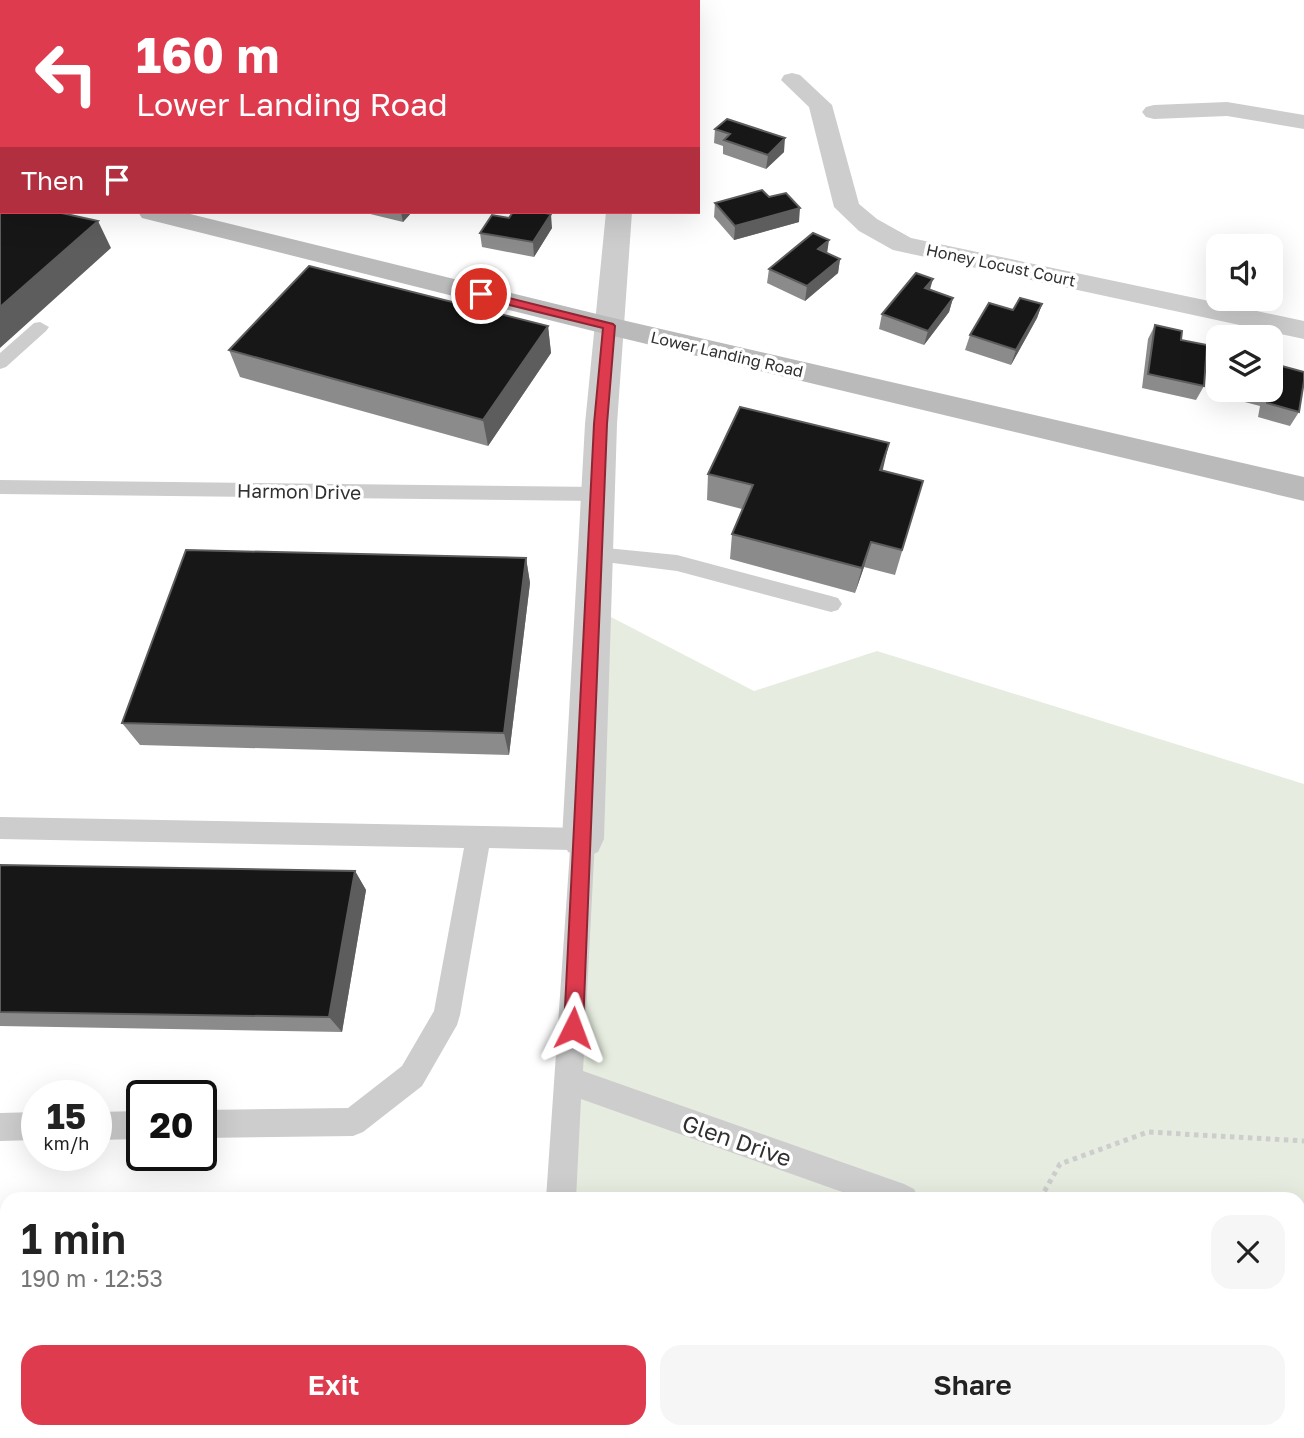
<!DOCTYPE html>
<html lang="en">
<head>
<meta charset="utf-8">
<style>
  body { margin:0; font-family:"Golos Text",sans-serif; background:#f6f6f6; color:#222; height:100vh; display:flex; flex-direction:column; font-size:26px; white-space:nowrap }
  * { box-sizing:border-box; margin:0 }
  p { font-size:23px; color:#767676 }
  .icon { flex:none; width:38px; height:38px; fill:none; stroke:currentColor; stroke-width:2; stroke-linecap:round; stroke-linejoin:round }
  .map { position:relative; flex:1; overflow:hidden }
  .details { position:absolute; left:0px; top:1192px; width:1306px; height:247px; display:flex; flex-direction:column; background:#fff; border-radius:21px 21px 0 0; box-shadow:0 7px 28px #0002 }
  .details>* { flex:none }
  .banner { position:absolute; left:0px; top:0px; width:700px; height:214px; box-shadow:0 7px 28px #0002; background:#de3b4e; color:#fff; overflow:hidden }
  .tools { position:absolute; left:1206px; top:234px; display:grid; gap:14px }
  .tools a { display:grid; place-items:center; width:77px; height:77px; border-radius:14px; background:#fff; box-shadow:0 7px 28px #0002; font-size:35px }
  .speed { position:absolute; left:21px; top:1080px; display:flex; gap:14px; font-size:35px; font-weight:700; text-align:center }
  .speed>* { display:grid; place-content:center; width:91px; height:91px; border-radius:50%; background:#fff; box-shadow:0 7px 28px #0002; line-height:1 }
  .speed small { font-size:18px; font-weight:400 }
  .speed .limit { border:4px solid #111; border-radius:10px; background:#fff; color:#111 }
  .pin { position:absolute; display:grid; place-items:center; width:60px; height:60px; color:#fff; margin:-30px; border:4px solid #fff; border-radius:50%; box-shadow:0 2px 7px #0007 }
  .me { position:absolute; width:77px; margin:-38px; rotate:3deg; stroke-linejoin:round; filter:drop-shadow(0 0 5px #0008) }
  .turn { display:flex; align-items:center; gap:24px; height:147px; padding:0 21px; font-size:32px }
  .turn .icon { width:91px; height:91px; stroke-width:2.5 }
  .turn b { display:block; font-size:49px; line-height:60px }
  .then { display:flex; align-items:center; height:66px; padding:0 21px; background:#0003; gap:14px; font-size:26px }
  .round { display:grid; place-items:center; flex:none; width:74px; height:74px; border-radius:21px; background:#f6f6f6 }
  .head { display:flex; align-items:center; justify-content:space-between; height:119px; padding:0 21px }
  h1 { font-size:42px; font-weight:600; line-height:52px }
  .action { display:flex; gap:14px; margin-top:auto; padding:14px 21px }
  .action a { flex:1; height:80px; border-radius:21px; background:#de3b4e; color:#fff; font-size:28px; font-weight:600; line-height:80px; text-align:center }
  .action a+a { background:#f6f6f6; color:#222 }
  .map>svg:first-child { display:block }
  .green { fill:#e6ecdf }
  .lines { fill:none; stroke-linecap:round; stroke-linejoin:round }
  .path { stroke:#cdcdcd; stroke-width:5; stroke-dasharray:4.5 4.5; stroke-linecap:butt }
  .lane { fill:#cdcdcd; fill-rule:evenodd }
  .street { fill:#cdcdcd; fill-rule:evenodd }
  .secondary { fill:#bababa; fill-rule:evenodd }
  .wall { fill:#8b8b8b }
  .shaded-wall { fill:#5d5d5d }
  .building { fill:#171717; stroke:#5d5d5d; stroke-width:2 }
  .route { fill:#de3b4e; stroke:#902633; stroke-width:2 }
  .labels { text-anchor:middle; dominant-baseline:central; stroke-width:7; stroke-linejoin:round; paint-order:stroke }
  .far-street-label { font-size:16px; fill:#303030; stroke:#fff }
  .street-label { font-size:19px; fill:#303030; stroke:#fff }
  .near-street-label { font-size:23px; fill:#303030; stroke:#fff }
</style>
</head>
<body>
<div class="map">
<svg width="1304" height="1438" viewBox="0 0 1304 1438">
  <rect width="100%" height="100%" fill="#fff"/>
  <!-- green -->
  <path class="green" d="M607,615L754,691L877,651L1304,784V1438H558L559,1432H1298V1199H572Z"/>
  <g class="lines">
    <!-- path -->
    <path class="path" d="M1040,1199L1060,1164L1148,1132L1304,1141"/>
    <!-- lane -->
    <path class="lane" d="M40,322L49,327L46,331L6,367L0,369V353L34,323Z
      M0,480L599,487L606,489L609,494L606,499L599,501L0,494Z
      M596,547L677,555L831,596L838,598L842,604L838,610L831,612L677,571L589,560L586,555L589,550Z
      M0,817L583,828L592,831L595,839L583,1071L904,1184L914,1189L919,1199H862L581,1099L576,1199H546L570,850L489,848L460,1015L457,1025L422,1086L363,1132L353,1136L201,1138V1110L348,1108L402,1066L434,1011L464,848L0,839Z
      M142,1111V1139L96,1140V1112Z
      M37,1112V1140L0,1141V1113Z
      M1298,1329L1304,1331V1363L1298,1361Z
      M270,1432H313L311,1438H267Z
      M523,1432H557L555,1438H520Z
      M1165,1432H1197V1438H1163Z"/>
    <!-- street -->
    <path class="street" d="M37,0H59L36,2Z
      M626,0H648V2H626Z
      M2,53V68L0,69V54Z
      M792,73L800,75L832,105L859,204L877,219L911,238L1304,321V339L893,250L859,231L834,207L809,107L781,80L784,75Z
      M1227,102L1304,115V129L1227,116L1154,119L1146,117L1142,112L1146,107L1154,105Z
      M606,212H632L617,424L604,839L598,852L583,858L568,852L562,839L585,424Z"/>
    <!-- secondary -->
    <path class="secondary" d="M0,168L2,169V185L0,184Z
      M138,212H182L609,317L1304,477V501L609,335L142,218Z"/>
  </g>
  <!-- wall -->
  <path class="wall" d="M715,129L784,152L766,169L723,154V146L714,143Z
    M715,203L799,222L734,240L714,217Z
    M362,212H412L403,222Z
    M552,228L534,257L482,247L480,233Z
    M827,253L840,259L838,273L805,301L767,283L769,269Z
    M953,298L949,312L924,345L879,329L882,314Z
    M1042,304L1037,318L1011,365L965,350L970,335L1013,310Z
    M1155,325L1181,340L1204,386L1196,400L1142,388L1148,339Z
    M548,326L551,353L488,446L240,377L229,350Z
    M1278,365L1299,412L1290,426L1258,417L1260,406L1237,400L1239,390H1270Z
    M882,471L923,481L895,575L864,567L855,593L730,559L732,534L742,509L707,500L708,474Z
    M526,558L530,583L509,755L140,745L122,723Z
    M0,865L355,871L366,890L342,1032L0,1026Z
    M782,1432H885L901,1438H781Z"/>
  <!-- shaded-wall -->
  <path class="shaded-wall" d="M785,138L784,152L766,169L768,155Z
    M800,208L799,222L734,240L735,226Z
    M401,212H412L403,222Z
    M551,214L552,228L534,257L533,242Z
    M98,221L111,248L0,348V307Z
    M829,240L827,254L818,249Z
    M840,259L838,273L805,301L807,286Z
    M933,279L929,293L925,288Z
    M953,298L949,312L924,345L928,331Z
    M1042,304L1037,318L1011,365L1016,350Z
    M548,326L551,353L488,446L483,420Z
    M889,443L883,469L874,496L880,470Z
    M871,542L864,567L855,593L862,568Z
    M526,558L530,583L509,755L504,733Z
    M355,871L366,890L342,1032L329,1017Z"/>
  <!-- building -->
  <path class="building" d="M727,119L785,138L768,155L724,140L730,134L715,129Z
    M762,190L769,197L786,193L800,208L735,226L715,203Z
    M0,198L2,199V212H57L98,221L0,307Z
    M513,212H539L551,214L533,242L480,233L492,215L509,218Z
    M813,233L829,240L818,249L840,259L807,286L769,269Z
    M309,266L548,326L483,420L229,350Z
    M916,273L933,279L925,288L953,298L928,331L882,314Z
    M1020,298L1042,304L1016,350L970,335L989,303L1013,310Z
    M1155,325L1182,331L1181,340L1207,345L1204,386L1148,374Z
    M1270,351L1280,353L1278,365L1304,372V381L1299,412L1267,403L1268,392L1260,390H1270Z
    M740,407L889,443L880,470L923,481L902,550L871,542L862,568L732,534L753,485L708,474Z
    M186,550L526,558L504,733L122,723Z
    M0,865L355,871L329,1017L0,1012Z
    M789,1432H885L901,1438H788Z"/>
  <!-- route -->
  <path class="route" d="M481,291L613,324L615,326L607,424L583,1028L580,1034L573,1037L566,1034L564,1028L594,424L603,328L477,297L475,294Z"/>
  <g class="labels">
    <!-- far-street labels -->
    <g class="far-street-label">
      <text transform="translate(1001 265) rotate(12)">Honey Locust Court</text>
      <text transform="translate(727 354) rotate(13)">Lower Landing Road</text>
    </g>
    <!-- street labels -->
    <g class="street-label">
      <text transform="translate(299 491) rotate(1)">Harmon Drive</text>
    </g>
    <!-- near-street labels -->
    <g class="near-street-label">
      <text transform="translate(737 1140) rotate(19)">Glen Drive</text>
    </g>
  </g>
</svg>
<div class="tools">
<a><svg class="icon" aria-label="sound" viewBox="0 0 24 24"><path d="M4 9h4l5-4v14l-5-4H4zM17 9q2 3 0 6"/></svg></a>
<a><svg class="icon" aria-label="layers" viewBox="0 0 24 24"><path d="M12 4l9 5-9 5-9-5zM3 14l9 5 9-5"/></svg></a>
</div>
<div class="speed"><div>15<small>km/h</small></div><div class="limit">20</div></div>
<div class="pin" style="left:481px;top:294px;background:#d93025"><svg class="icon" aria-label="arrive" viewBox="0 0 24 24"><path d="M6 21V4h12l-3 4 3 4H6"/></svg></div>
<svg class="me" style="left:573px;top:1028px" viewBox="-20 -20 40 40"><path d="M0-17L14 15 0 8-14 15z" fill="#de3b4e" stroke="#fff" stroke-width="4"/></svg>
<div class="banner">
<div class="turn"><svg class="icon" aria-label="left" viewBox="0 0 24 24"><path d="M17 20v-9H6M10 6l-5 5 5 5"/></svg><div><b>160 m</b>Lower Landing Road</div></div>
<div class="then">Then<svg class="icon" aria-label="arrive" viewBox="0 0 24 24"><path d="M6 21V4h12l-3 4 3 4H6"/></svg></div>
</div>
<section class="details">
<div class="head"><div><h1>1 min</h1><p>190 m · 12:53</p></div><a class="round"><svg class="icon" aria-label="close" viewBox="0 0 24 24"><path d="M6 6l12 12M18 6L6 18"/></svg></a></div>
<div class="action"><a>Exit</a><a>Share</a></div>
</section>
</div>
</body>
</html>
